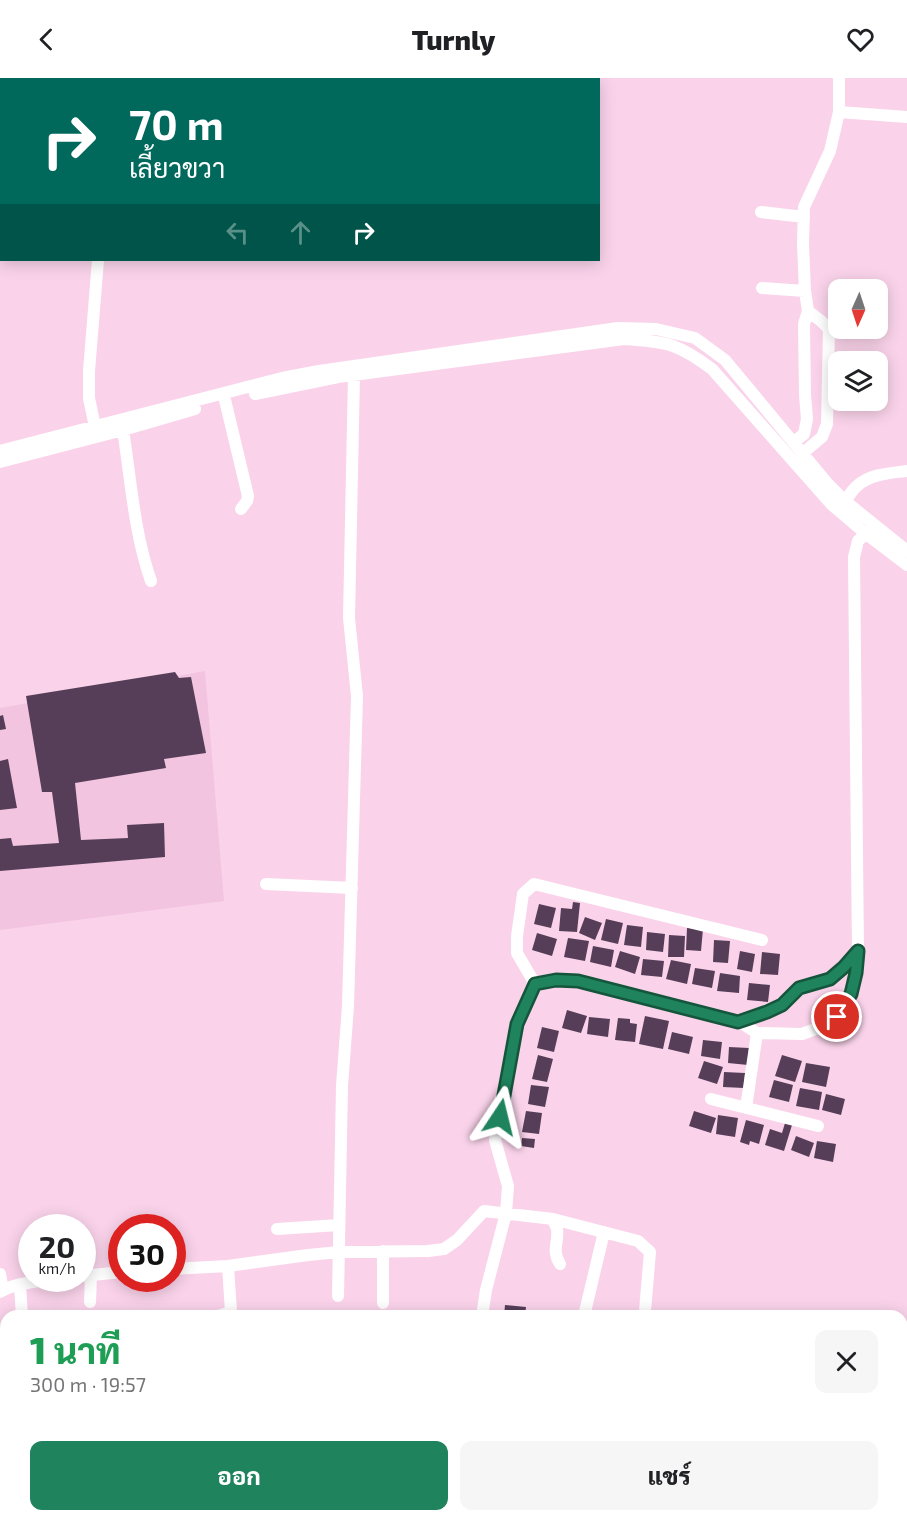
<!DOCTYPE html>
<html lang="th">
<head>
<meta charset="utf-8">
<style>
  body { margin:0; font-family:"Exo 2",Sarabun,sans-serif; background:#f6f6f6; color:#202124; height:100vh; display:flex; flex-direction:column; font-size:22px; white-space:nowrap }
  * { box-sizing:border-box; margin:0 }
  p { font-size:20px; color:#757577 }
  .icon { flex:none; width:33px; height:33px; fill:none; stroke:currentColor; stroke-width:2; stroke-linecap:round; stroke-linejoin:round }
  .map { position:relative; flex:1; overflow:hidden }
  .drawer { position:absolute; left:0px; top:1232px; width:908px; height:212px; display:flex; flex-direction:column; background:#fff; border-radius:18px 18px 0 0; box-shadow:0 3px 15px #0003 }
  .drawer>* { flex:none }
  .top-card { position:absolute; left:0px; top:0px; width:600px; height:183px; box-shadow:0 3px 15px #0003; background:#00695c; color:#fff; overflow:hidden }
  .needle { width:39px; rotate:183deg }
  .buttons { position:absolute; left:828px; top:201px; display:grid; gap:12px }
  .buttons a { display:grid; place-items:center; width:60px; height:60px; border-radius:12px; background:#fff; box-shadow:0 3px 15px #0003; font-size:30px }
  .speed { position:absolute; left:18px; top:1136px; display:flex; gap:12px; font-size:30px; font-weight:700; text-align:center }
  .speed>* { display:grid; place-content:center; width:78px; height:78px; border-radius:50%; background:#fff; box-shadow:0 3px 15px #0003; line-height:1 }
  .speed small { font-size:15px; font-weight:400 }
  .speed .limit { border:9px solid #d22; background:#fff; color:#111 }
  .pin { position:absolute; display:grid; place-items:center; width:51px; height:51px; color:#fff; margin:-26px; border:3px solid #fff; border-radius:50%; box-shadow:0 2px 6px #0007 }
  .me { position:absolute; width:66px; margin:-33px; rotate:10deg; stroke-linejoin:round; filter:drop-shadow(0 0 4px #0008) }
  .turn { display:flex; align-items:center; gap:21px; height:126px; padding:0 30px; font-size:27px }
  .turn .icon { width:78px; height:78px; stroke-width:2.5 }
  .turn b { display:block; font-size:42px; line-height:51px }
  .lanes { display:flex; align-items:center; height:57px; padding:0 30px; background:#0003; justify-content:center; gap:30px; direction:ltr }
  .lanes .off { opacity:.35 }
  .round { display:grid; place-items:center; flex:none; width:63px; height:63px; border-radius:12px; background:#f6f6f6 }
  .head { display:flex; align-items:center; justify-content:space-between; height:102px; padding:0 30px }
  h1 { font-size:36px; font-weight:800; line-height:45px; color:#1e9e55 }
  .button { display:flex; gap:12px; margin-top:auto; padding:12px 30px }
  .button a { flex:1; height:69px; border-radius:12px; background:#1f835d; color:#fff; font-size:24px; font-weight:800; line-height:69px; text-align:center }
  .button a+a { background:#f6f6f6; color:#202124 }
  header { display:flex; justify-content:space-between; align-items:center; height:78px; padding:0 30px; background:#fff; font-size:27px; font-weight:800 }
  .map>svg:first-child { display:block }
  .built { fill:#f2c4df }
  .building { fill:#563e59 }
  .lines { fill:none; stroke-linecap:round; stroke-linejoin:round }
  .minor { stroke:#fff; stroke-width:12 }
  .route-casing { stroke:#14553c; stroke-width:15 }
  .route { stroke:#1f835d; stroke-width:10 }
</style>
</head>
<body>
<header><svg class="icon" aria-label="back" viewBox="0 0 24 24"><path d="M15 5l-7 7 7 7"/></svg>Turnly<svg class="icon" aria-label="heart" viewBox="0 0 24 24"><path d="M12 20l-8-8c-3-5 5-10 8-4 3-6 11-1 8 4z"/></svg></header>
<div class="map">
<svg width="907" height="1442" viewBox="0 0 907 1442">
  <rect width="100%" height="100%" fill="#fad3ea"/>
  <!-- built -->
  <path class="built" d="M205,593L224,823L0,852V630Z"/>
  <!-- building -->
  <path class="building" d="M175,594L179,600L191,599L206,675L164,681L166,690L75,705L81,762L128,760L127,747L164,745L165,779L0,793V761L11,760L13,768L59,765L52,714H42L26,618Z
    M3,637L6,651L0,652V638Z
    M8,681L17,730L0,732V683Z
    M573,824L580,825L577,854L559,853L561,830L572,831Z
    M539,826L556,830L551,850L534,846Z
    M585,839L602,845L595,862L579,855Z
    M606,841L623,845L618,866L601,862Z
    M627,847L643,849L641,869L624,867Z
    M687,850L703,851L701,873L686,872Z
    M647,854L665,856L663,874L646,872Z
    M537,855L557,861L552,878L532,872Z
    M669,857L685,858L684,879H668Z
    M568,860L589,863L585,883L564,879Z
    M714,862L730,863L728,885L713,884Z
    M593,868L614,872L611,889L590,884Z
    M620,873L640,879L635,896L615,889Z
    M740,873L755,876L752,894L737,891Z
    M762,874L780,876L778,897L760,896Z
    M643,881L664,883L662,899L641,897Z
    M671,882L691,886L687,906L666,901Z
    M695,890L715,893L712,910L692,906Z
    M720,895L740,898L739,915L717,913Z
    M749,905L770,907L768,924L747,922Z
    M818,926L827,931L823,939L814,934Z
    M567,932L587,938L581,955L562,950Z
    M645,938L669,943L663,971L639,966Z
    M589,939L610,941L608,959L587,956Z
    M618,940L630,941V945L637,946L635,964L615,962Z
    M542,949L559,953L554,974L537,970Z
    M672,954L693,959L689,976L668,971Z
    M703,962L722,964L720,981L701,978Z
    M729,969L749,970L748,987L728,985Z
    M538,977L553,981L547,1004L532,1001Z
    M782,977L802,983L795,1004L775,998Z
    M704,983L723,989L717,1006L698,1000Z
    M806,985L830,989L826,1009L802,1004Z
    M724,994L745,995L744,1010L723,1009Z
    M774,1002L793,1007L789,1024L769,1019Z
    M531,1007L549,1009L545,1029L528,1026Z
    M800,1010L822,1014L819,1032L796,1028Z
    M826,1016L845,1021L841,1037L822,1032Z
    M526,1033L542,1035L539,1056L522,1054Z
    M694,1033L716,1040L711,1055L689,1048Z
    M718,1037L738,1040L735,1059L716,1056Z
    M746,1042L764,1047L759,1066L750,1063L749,1067L740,1064Z
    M785,1045L792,1047L784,1073L765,1067L770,1051L782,1055Z
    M796,1058L814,1065L809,1079L791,1072Z
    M522,1060L535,1061L534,1070L521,1068Z
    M817,1063L836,1066L833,1084L814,1080Z
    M505,1227L526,1229L525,1238H504Z
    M435,1234L456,1236V1238H435Z
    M416,1437H429V1442H415Z
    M466,1437H488L487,1442H465Z"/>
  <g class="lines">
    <!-- minor -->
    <path class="minor" d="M118,2V0
      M839,34L907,39
      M761,134L804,139
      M762,210L805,213
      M808,233L805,213L803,166L804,129L830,73L839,34V0
      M255,316L338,299L624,261C641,262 658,263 673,268C687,273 700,282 712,291L832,427L865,455L907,487
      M225,322L248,418L247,423L241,431
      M95,349L89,320V293L98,182
      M123,352C131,402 134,455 151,503
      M794,364L804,356L807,341L805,317L804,246L808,233L821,243L829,251L827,346L822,359L803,375
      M0,373L282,300L319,293L618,250L656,251L695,260L725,282L828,406L845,423L907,473
      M0,384L123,352L195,331
      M845,423C849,418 852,412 857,408C870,396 890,395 907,393
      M266,806L352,810
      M535,906L517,875V858L523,816L534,806L762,862
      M738,943L767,934L782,927L799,911L830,901L844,889L858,873
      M711,1021L818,1048
      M746,1030L757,955
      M553,1141C554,1145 556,1148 557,1151C559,1166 551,1171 560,1186
      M277,1151L339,1147
      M172,1191L228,1188L308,1177L339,1174L428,1173L444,1171L457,1162L484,1133L553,1141L638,1163L650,1174L645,1233L649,1238
      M0,1196L3,1212
      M82,1198L122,1194
      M20,1207L22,1238
      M0,1214C17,1203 49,1203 70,1200
      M338,1218L342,1008L348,928L357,618L349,540L354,297
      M90,1224L91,1197
      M383,1225V1173
      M218,1238L231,1234L228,1188
      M482,1238L486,1212L506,1135L508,1108L495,1062L517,946L535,906L556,902L578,903L738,943L757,955L802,956L821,949L837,939L851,916L856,895L858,873L854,479L858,463L874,447
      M584,1238L604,1154
      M0,1291L6,1292
      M902,1325L907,1327
      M0,1356L6,1357
      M0,1421L6,1422
      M254,1442L260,1441L400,1438
      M448,1442L449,1437"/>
  </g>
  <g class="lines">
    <!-- route casing -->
    <g class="route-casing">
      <path id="route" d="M500,1039L517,946L535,906L556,902L578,903L738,944L767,934L782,927L799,910L830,901L844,889L858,873L856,895L851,916L837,939"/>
    </g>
    <!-- route -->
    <use href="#route" class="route"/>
  </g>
</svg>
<div class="buttons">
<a><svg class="needle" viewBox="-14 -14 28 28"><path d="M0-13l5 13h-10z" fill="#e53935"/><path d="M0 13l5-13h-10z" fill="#757577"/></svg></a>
<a><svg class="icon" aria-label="layers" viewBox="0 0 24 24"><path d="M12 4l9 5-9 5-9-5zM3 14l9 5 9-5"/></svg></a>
</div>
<div class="speed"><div>20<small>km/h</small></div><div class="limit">30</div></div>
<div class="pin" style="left:837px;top:939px;background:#d93025"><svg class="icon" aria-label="arrive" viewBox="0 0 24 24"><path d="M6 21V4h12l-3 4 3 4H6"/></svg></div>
<svg class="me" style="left:500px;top:1039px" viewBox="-20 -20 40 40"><path d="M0-17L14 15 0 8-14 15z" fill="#1f835d" stroke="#fff" stroke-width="4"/></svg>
<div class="top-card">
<div class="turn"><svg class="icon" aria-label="right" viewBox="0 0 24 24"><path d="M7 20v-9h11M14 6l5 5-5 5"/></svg><div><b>70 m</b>เลี้ยวขวา</div></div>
<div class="lanes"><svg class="icon off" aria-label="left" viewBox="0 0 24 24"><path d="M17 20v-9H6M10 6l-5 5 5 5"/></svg><svg class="icon off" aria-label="ahead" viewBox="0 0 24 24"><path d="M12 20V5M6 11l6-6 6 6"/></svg><svg class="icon" aria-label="right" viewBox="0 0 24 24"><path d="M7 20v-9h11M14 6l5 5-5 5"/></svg></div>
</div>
<section class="drawer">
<div class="head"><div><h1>1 นาที</h1><p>300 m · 19:57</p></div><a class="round"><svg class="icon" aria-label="close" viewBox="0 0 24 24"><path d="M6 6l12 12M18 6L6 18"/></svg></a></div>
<div class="button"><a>ออก</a><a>แชร์</a></div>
</section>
</div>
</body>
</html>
